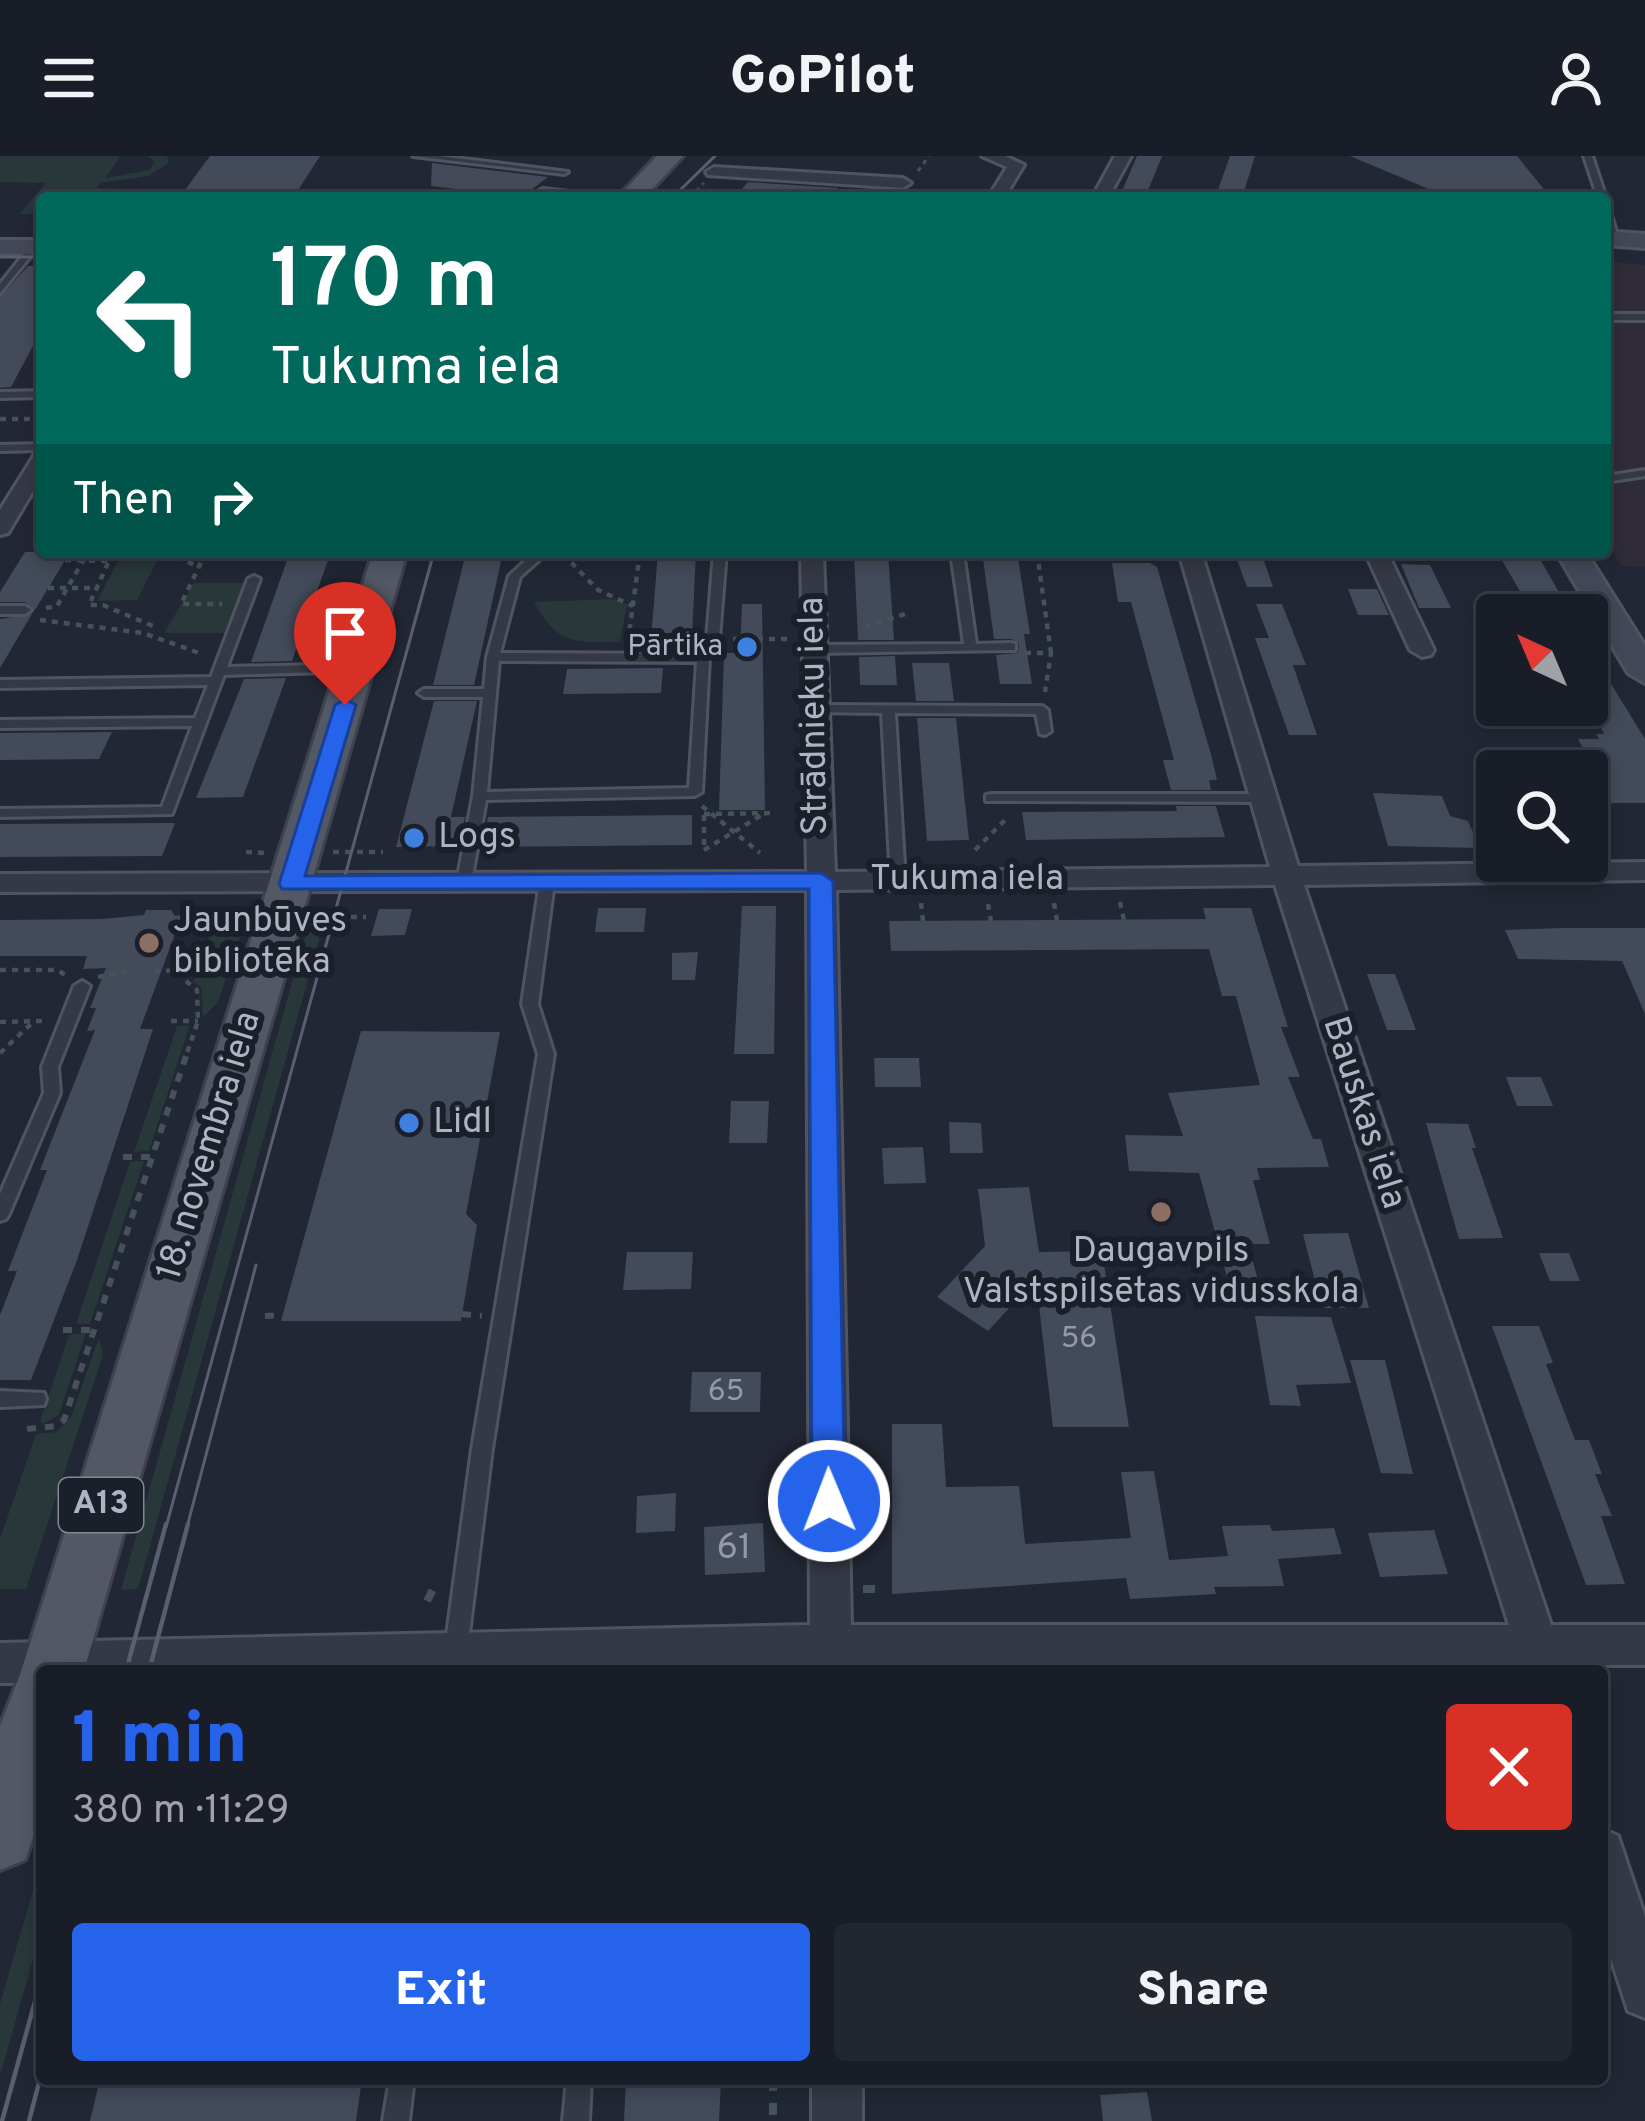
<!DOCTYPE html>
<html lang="en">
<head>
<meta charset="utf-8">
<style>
  body { margin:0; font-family:Overpass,sans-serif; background:#22262f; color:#f1f3f6; height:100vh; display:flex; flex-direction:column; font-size:45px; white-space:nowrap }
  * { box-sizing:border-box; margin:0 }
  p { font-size:39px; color:#9fa2a7 }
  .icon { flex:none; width:66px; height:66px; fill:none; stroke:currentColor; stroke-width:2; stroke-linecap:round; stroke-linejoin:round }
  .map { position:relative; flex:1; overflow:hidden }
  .drawer { position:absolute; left:36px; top:1509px; width:1572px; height:420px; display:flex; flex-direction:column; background:#191d27; border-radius:12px; box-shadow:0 6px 18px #0003,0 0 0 3px #373b44 }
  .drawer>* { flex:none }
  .guide { position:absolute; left:36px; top:36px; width:1575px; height:366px; border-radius:12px; box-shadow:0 6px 18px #0003,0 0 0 3px #373b44; background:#00695c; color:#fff; overflow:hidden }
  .needle { width:78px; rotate:316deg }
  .buttons { position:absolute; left:1476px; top:438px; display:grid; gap:24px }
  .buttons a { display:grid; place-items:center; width:132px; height:132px; border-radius:12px; background:#191d27; box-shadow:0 6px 18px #0003,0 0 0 3px #373b44; font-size:60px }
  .pin { position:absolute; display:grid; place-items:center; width:102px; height:102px; color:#fff; margin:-123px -51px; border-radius:50% 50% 50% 0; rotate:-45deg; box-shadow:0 0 12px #0007 }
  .pin .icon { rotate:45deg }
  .me { position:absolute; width:132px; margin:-66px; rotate:359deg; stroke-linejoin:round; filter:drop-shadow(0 0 9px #0008) }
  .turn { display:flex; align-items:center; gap:42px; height:252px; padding:0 36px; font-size:54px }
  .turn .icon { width:156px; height:156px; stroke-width:2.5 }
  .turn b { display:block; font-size:84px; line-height:102px }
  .then { display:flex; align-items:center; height:114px; padding:0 36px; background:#0003; gap:24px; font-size:45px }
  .round { display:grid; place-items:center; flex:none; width:126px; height:126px; border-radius:12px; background:#22262f }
  .headline { display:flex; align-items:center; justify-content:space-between; height:204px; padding:0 36px }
  h1 { font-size:72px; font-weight:800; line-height:90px; color:#2563eb }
  .button { display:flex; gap:24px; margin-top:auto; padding:24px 36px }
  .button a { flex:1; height:138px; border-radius:12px; background:#2563eb; color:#fff; font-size:48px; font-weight:800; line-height:138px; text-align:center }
  .button a+a { background:#22262f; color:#f1f3f6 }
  header { display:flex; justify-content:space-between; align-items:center; height:156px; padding:0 36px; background:#191d27; font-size:54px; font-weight:800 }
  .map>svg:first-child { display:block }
  .medical { fill:#2f2c37 }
  .green { fill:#27373a }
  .building { fill:#434a59 }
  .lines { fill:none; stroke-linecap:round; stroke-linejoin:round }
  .lane-casing { stroke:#4f5460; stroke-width:6 }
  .street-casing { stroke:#4f5460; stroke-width:6 }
  .secondary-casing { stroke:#4f5460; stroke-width:6 }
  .primary-casing { stroke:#3e424f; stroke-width:6 }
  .path-far3 { stroke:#455257; stroke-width:3; stroke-dasharray:4.5 4.5; stroke-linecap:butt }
  .path-far2 { stroke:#455257; stroke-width:4.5; stroke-dasharray:6 6; stroke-linecap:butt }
  .path-far1 { stroke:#455257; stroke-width:6; stroke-dasharray:9 9; stroke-linecap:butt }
  .path { stroke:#455257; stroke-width:8; stroke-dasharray:12 12; stroke-linecap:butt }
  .lane { fill:#353945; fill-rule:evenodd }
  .street { fill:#353945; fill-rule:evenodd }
  .secondary { fill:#434858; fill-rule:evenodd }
  .primary { fill:#535865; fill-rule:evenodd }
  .tram-far1 { stroke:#595f6e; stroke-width:3 }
  .tram { stroke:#595f6e; stroke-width:4.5 }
  .route { fill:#2563eb; stroke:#184099; stroke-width:3 }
  .shop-dot { fill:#3f7fe0; stroke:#1a1f2a; stroke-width:4.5 }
  .education-dot { fill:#8d6e63; stroke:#1a1f2a; stroke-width:4.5 }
  .labels { text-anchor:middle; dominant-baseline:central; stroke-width:12; stroke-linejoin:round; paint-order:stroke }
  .far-poi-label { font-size:30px; fill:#afb4c2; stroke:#1a1f2a; text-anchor:end }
  .number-label { font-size:30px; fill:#949aa8 }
  .shield { fill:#1a1f2a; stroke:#828794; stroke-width:3 }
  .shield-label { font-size:33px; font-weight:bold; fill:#afb4c2 }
  .street-label { font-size:36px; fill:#afb4c2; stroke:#1a1f2a }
  .poi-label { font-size:36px; fill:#afb4c2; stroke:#1a1f2a; text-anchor:start }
  .near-number-label { font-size:36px; fill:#949aa8 }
</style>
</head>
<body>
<header><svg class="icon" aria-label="menu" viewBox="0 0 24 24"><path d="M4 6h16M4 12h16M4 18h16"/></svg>GoPilot<svg class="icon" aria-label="person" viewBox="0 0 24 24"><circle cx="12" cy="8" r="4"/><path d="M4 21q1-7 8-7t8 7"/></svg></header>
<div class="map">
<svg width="1645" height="1965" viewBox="0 0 1645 1965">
  <rect width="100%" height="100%" fill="#212734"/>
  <!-- medical -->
  <path class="medical" d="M1605,105L1645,109V411L1622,410L1605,384Z"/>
  <!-- green -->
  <path class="green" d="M0,0H121L105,22L149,14L155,6L148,0H167L169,7L148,20L101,27L96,32L125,33L119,42H42V58H19L46,27L0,26Z
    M119,403H158L137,444L97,445Z
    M194,427H247L226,477H164Z
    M613,443L627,448L620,486C574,486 558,490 534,446Z
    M221,766H242L243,773L218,846L203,861L201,831L193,826L212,772Z
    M309,766H324L138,1433L121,1434Z
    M190,869L149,995L134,996L177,870Z
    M144,1005L90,1168H76L130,1006Z
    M86,1177L59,1259L43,1268L40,1265L69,1179Z
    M99,1181L103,1199L26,1433H0V1383L36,1278L56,1276L71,1261Z
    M42,1702V1772L0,1920V1848Z"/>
  <!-- building -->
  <path class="building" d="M210,0H320L293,42H179Z
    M1137,0H1162L1145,42H1119Z
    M1230,0H1255L1242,42H1215Z
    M1350,0H1517L1547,37L1450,42Z
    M432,7L548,21L522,41L431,30Z
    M748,26L838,32L831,42H734Z
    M28,110H42V173L11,231L0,232V141Z
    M25,396H70L35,454L25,446H0V436Z
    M290,396H331L292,505L251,506Z
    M658,396H696L692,482L651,483Z
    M854,396H888L894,484H858Z
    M982,396H1017L1030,478H1024L1032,528H1000L996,499L1018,497L1019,488L1012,483H994Z
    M1234,396H1261L1273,431H1247Z
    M1497,396H1536L1572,459H1534Z
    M465,401H502L474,529H433Z
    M1112,407H1150L1157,411L1212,602L1217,624H1209L1211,634H1171L1163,604H1174L1131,446H1118Z
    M1401,408L1430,409L1451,452H1419Z
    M1348,433H1377L1389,459H1358Z
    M742,448H762L765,654H719L724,497H740Z
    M1256,448H1282L1306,509H1293L1317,579H1289L1255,482H1269Z
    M32,458L0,512V463Z
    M1587,489L1645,583V647H1611L1578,583H1599L1596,578H1604L1587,544Z
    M895,500L897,529H860L859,501Z
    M912,507H949L954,545H916Z
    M663,512L661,537L563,538L567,513Z
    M286,522L243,641L196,642L244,523Z
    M434,545H477L451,661H465L459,690L396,691Z
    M917,562H956L969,684L927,685Z
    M112,576L99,603L0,604V577Z
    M1373,637L1442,640L1450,660L1468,665L1480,692L1388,690Z
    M1176,650H1216L1225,681L1026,684L1022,656L1177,655Z
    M692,659V689L482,691L488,661Z
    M175,667L162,700L0,701V668Z
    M742,750H776L774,898H734Z
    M598,752H646L644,776H595Z
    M1203,752H1251L1288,871H1281L1300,921H1288L1313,983H1321L1329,1011L1257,1012L1260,1024H1253L1270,1088H1248L1263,1142L1233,1143L1199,1017L1129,1015L1125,979L1183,980L1168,937L1260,929L1236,840H1222L1209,793L891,795L889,765L1206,763Z
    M379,753H412L405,779L371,780Z
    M146,754H171L175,760L182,759L140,873H153L77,1104L31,1224H0V1159L17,1115H8L47,1014H40L95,874L87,875L96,852H90L106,812L83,813L87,800H0V764L103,763L144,759Z
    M1562,772H1645V858L1622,805L1518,803L1505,774Z
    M698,796L695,824H672V797Z
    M1367,818H1395L1416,874H1387Z
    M361,875L500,876L466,1058L477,1069L461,1165H281Z
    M874,902H919L921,931H875Z
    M1506,921H1541L1553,950H1517Z
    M731,945H769L767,987H729Z
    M949,966L981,967L983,997H950Z
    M1426,967L1468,968L1476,992H1472L1503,1082L1459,1083Z
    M923,991L926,1027L884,1028L882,992Z
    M1029,1031L1039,1096L1102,1095L1129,1271H1053L1036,1123L988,1175L937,1141L985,1090L978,1033Z
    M1348,1077L1369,1152H1322L1303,1078Z
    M627,1096H693L691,1133L623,1134Z
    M1539,1097H1569L1580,1125H1550Z
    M1255,1160L1331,1161L1351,1227L1296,1229L1301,1250L1270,1249Z
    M1492,1170H1539L1553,1207L1546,1208L1575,1284H1589L1602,1318H1595L1612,1360H1601L1625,1428L1586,1429Z
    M1350,1204H1385L1413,1318L1381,1317Z
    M692,1216H761L760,1256H690Z
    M892,1268H942L946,1331L1019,1330L1025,1388L1131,1382L1121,1316L1154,1315L1169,1404L1228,1400L1222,1370L1270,1369L1272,1375L1334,1372L1342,1398L1278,1403L1284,1430L1214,1431L1216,1438L1130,1443L1126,1422L892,1438Z
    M676,1337L675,1375L636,1377L637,1340Z
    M763,1367L765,1416L705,1419L704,1371Z
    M1434,1374L1448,1418L1380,1421L1368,1377Z
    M100,1923H362L356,1965H90Z
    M626,1923H721L719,1965H624Z
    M1147,1936L1152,1965H1103L1100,1939Z"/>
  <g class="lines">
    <!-- lane casing -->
    <g class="lane-casing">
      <path id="lane" d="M413,0H439L568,16L564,18Z
        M1584,0H1592L1606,42L1605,44L1598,42Z
        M543,33L605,40L609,42L544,38L536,42H526Z
        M1605,50L1609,52L1619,85L1612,83L1605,64Z
        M31,89L38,91L0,137V128Z
        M1605,158H1645V164H1605Z
        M42,235V241L0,242V236Z
        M42,288V294L0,295V289Z
        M1645,314V320L1605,326V320Z
        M535,396H548L520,421L500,497L699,498L707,483L714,396H726L719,483L709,502L702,636L695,640L486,644L471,726L464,731L457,726L473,640L483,541H424L418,537L424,533H484L487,501L509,420ZM499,505L697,506L689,632L487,636Z
        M951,396H963L976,488L1011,487L1015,488V494L814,497L808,493L814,489L964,488Z
        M254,420L260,423L227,511L357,508L363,512L361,515L224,519L172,658L0,661V653L162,651L192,570L0,572V564L195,562L208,529L0,532V524L211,521L248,423Z
        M0,450H25L31,454L25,458H0Z
        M815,549L1042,550L1048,554L1051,575L1045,579L1040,578L1036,558L895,557L905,725L898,730L891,725L882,557L811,556V550Z
        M991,638H1265L1272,642L1265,646L986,645V639Z
        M547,721L554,726L538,848L554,898L492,1293L467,1494L463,1501L456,1504L449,1501L445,1494L472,1293L538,898L522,848L540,726Z
        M82,825L90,830L58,911L60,937L9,1058L6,1063L0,1065V1038L44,937L42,911L74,830Z
        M0,1235L44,1237L46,1243L44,1249L0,1251Z
        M390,1923H414L409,1965H383Z
        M567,1923H591L589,1965H563Z"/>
    </g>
    <!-- street casing -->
    <g class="street-casing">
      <path id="street" d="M982,0H1005L1024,9L1004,42H988L1007,11Z
        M1115,0H1131L1108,42H1092Z
        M714,11L903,22L911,27L903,32L708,19L706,16Z
        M42,296V320L8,377L0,379V354L35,298Z
        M801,396H823L835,716L1270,711L1179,396H1201L1298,710L1645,706V724L1304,729L1551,1469H1645V1509H1564L1566,1515H1524L1522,1509L42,1515V1527H0V1487L810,1469L807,734L0,736V718L807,716ZM1275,729L1509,1469H851L836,734Z
        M1365,396H1387L1434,494L1431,499L1422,501L1410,494Z
        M1602,1673L1618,1680L1645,1761V1862L1628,1855L1602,1774Z
        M812,1923H862V1965H812Z"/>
    </g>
    <!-- secondary casing -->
    <g class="secondary-casing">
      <path id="secondary" d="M1605,75L1645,78V92L1605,89Z
        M0,84H42V98H0Z
        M1556,396H1586L1645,490V527L1628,517Z"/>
    </g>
    <!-- primary casing -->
    <g class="primary-casing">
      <path id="primary" d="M657,0H683L644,42H617Z
        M373,396H407L84,1515H42C42,1579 50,1644 25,1704L0,1714V1570L20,1519Z"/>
    </g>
    <!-- path-far3 -->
    <path class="path-far3" d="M918,15L929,0
      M690,42L704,27"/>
    <!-- path-far2 -->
    <path class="path-far2" d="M0,263H41
      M113,396L89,449H103L153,470
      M166,396L199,411
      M206,396L181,448H222
      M1037,396L1051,497
      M563,398L598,434L633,450
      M65,404L109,405
      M48,432H93
      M46,452L57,450L88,396
      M40,464L143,477L202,498
      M865,471L908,457
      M733,483H792
      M628,486L640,396
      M1025,497H1051L1045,536
      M702,650L760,697
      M704,658L774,657
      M704,659V694
      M704,694L765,657
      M975,694L1007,662
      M246,696L266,697
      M333,696H383
      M1120,746L1124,764
      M921,747L923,765
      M1054,747L1057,764
      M988,748L991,765
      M223,761H241
      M315,761H366
      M0,814H57L67,820
      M154,815L189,814
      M98,821L127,815
      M186,825L197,834L198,865L186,900
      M171,865H198
      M0,866L47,865
      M0,897L32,867"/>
    <!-- path-far1 -->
    <path class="path-far1" d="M123,1001H152
      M462,1158L482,1160
      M265,1160L283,1159
      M63,1174H94
      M27,1273L56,1270L64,1264L187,897"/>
    <!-- path -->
    <path class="path" d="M863,1433H878
      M427,1445L436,1427
      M773,1923V1965"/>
    <!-- lane -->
    <use href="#lane" class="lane"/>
    <!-- street -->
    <use href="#street" class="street"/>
    <!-- secondary -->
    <use href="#secondary" class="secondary"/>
    <!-- primary -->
    <use href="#primary" class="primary"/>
    <!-- tram-far1 -->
    <path class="tram-far1" d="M672,42L715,0
      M0,101H42
      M166,1371L434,396
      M187,1371L256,1109"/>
    <!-- tram -->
    <path class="tram" d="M126,1515L166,1368
      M149,1515L188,1368
      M2,1965L42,1820
      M29,1965L42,1915"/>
  </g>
  <!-- route -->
  <path class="route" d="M345,543L356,549L305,720L821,717L833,725L845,1345L840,1355L829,1359L817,1355L812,1345L809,733H282L279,728L335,549Z"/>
  <!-- markers -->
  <g class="shop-dot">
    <circle cx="747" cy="491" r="12"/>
    <circle cx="414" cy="682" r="12"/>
    <circle cx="409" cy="967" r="12"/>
  </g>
  <g class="education-dot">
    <circle cx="149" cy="787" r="12"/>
    <circle cx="1161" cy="1056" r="12"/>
  </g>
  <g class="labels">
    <!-- far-poi labels -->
    <g class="far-poi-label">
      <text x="723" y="491">Pārtika</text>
    </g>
    <!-- number labels -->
    <g class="number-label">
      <text x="1079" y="1183">56</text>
      <text x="726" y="1236">65</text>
    </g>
    <!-- shield labels -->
    <rect class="shield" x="59" y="1322" width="84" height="54" rx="9"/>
    <g class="shield-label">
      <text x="101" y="1349">A13</text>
    </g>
    <!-- street labels -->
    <g class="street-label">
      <text transform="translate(815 560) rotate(-91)">Strādnieku iela</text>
      <text x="967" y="724">Tukuma iela</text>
      <text transform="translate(1363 957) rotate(72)">Bauskas iela</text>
      <text transform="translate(210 990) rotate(-73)">18. novembra iela</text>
    </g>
    <!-- poi labels -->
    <g class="poi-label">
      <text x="438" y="682">Logs</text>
      <text x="173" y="766">Jaunbūves<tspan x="173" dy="41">bibliotēka</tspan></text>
      <text x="433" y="967">Lidl</text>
      <text x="1161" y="1096" text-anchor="middle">Daugavpils<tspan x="1161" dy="41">Valstspilsētas vidusskola</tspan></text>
    </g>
    <!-- near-number labels -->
    <g class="near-number-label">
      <text x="734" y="1393">61</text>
    </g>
  </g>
</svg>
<div class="buttons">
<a><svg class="needle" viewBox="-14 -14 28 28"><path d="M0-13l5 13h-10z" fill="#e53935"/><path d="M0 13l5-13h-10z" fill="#9fa2a7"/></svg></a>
<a><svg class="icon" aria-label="search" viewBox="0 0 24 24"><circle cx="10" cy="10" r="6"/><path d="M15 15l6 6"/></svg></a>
</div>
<div class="pin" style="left:345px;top:549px;background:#d93025"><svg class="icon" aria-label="arrive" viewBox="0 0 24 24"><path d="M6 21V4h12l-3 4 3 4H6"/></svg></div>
<svg class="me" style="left:829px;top:1345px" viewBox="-20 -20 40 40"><circle r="17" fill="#2563eb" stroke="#fff" stroke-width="3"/><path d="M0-11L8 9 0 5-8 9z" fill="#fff"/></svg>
<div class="guide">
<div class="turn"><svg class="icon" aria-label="left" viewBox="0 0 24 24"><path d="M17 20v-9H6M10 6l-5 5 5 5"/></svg><div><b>170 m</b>Tukuma iela</div></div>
<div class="then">Then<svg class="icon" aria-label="right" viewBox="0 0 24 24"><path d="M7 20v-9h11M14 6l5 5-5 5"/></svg></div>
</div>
<section class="drawer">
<div class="headline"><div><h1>1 min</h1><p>380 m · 11:29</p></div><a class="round" style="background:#d93025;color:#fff"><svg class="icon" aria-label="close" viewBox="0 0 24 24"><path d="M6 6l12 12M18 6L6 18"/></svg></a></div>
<div class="button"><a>Exit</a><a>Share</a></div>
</section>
</div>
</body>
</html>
